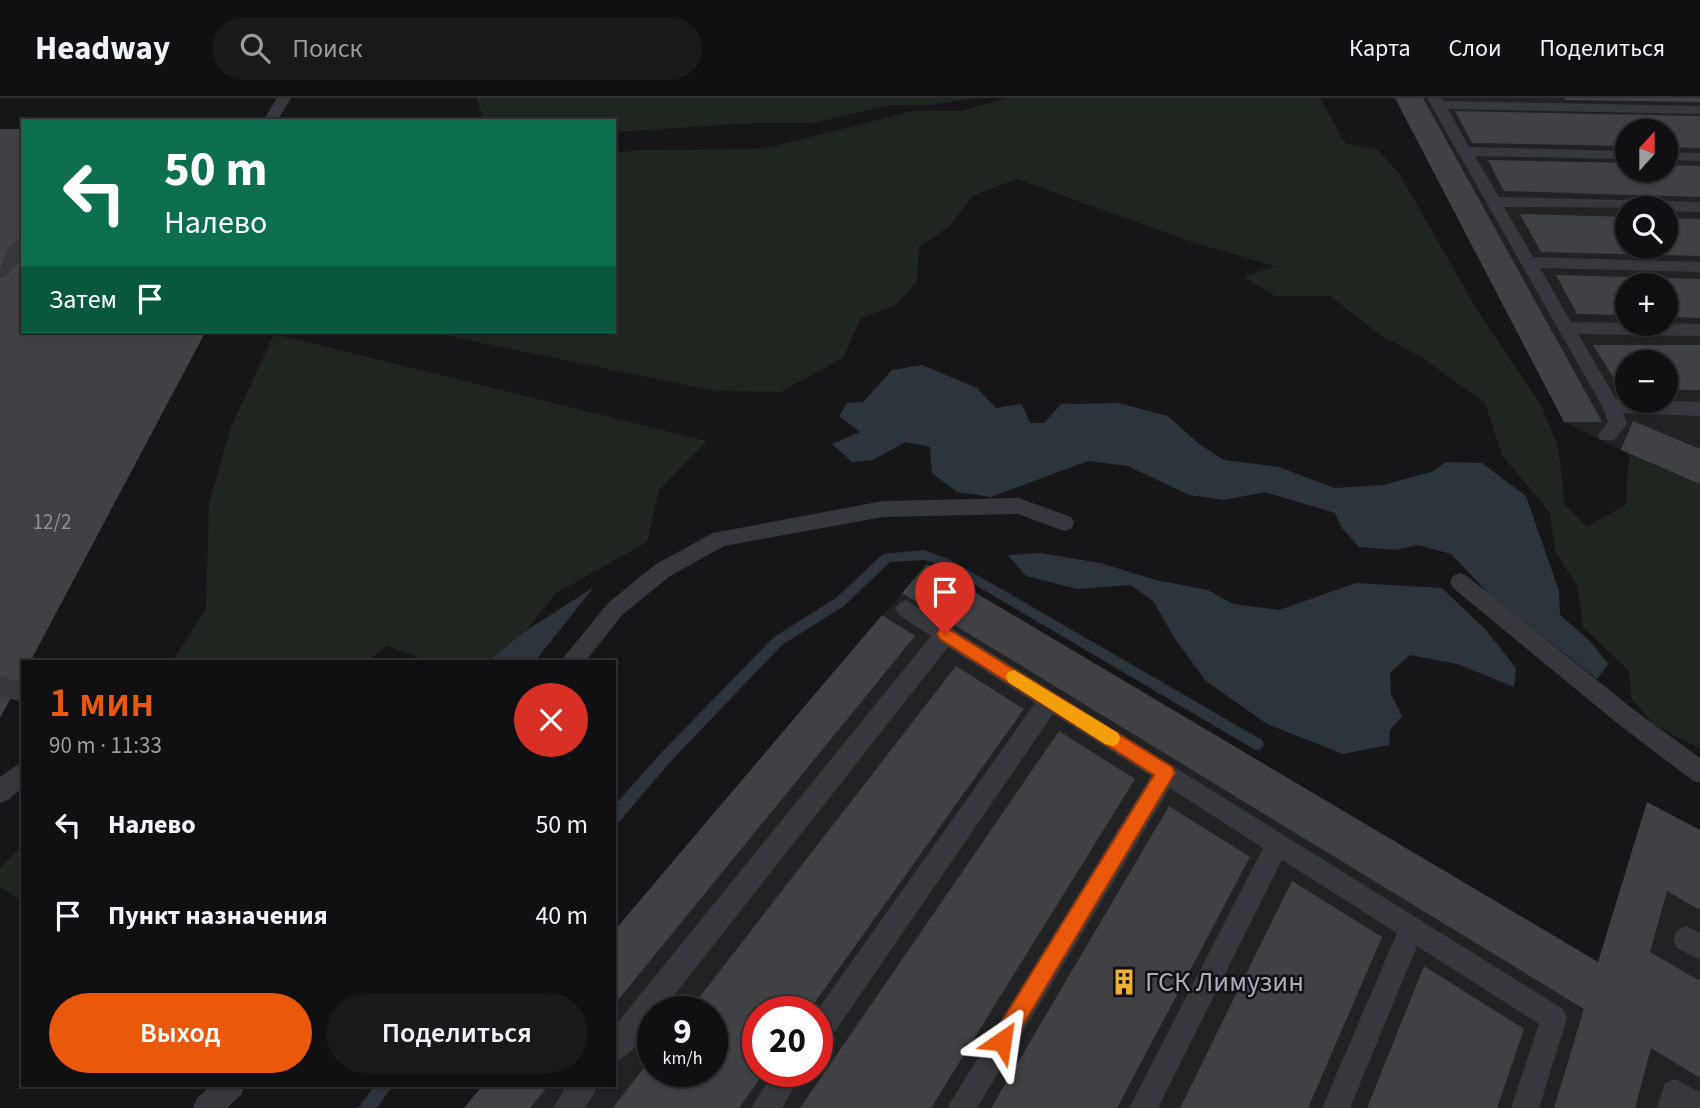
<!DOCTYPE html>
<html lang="ru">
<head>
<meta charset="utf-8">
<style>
  body { margin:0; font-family:"Source Sans 3",sans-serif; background:#19191b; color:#f1f3f6; height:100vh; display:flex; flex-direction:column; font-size:26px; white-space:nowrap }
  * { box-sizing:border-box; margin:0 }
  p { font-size:23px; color:#9c9d9f }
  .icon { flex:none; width:38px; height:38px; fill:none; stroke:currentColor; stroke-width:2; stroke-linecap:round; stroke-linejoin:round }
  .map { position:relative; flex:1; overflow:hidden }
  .drawer { position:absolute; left:21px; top:562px; width:595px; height:427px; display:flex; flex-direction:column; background:#101012; border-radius:0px; box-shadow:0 2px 5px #0004,0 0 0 2px #303032 }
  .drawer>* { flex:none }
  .hud { position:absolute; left:21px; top:21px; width:595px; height:214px; border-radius:0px; box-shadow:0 2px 5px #0004,0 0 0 2px #303032; background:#0b6e4f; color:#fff; overflow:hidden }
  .needle { width:46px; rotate:21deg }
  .tools { position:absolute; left:1615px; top:21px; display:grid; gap:14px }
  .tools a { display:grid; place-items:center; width:63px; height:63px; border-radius:50%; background:#101012; box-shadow:0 2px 5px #0004,0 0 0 2px #303032; font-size:35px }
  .speed { position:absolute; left:637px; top:898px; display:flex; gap:14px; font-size:35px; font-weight:700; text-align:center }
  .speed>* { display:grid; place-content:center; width:91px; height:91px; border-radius:50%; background:#101012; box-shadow:0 2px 5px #0004,0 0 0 2px #303032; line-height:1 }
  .speed small { font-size:18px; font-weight:400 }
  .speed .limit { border:10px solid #d22; background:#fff; color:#111 }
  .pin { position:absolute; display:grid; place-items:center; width:60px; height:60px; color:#fff; margin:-72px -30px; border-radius:50% 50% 50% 0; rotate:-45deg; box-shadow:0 0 7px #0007 }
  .pin .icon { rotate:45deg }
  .me { position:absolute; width:77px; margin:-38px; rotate:32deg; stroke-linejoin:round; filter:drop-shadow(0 0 5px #0008) }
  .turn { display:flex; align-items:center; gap:24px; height:147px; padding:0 28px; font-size:32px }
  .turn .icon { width:91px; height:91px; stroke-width:2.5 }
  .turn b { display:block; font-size:49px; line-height:60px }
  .then { display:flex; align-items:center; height:66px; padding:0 28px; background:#0003; gap:14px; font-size:26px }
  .round { display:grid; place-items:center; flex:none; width:74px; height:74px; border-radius:37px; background:#19191b }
  .headline { display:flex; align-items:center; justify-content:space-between; height:119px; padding:0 28px }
  h1 { font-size:42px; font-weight:600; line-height:52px; color:#ea580c }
  .cta { display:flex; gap:14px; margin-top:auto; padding:14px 28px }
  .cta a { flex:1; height:80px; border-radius:42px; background:#ea580c; color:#fff; font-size:28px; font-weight:600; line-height:80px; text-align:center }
  .cta a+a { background:#19191b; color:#f1f3f6 }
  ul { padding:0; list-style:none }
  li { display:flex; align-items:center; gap:21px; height:91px; padding:0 28px }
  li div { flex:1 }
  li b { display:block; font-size:26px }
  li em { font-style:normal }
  header { display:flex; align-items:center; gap:42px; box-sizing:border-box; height:98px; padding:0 35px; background:#101012; border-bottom:2px solid #303032 }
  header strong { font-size:33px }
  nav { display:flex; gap:38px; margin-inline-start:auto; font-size:24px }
  .search { width:490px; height:63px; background:#19191b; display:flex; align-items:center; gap:18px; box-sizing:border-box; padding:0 24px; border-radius:38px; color:#9c9d9f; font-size:26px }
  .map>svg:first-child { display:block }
  .built { fill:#222225; fill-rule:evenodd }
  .green { fill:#1e261f }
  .water { fill:#2c353c }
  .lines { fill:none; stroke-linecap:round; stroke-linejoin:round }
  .stream { fill:#2c353c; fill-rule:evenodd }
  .building { fill:#404145 }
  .service { fill:#37383d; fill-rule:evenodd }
  .route { fill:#ea580c; stroke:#983908; stroke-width:2 }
  .slow { fill:#f59e0b }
  .labels { text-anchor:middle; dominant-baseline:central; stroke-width:5; stroke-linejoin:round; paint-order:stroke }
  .number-label { font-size:21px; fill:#8e929b }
  .near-poi-label { font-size:28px; fill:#a8adb8; stroke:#111113; text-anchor:start }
</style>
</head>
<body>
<header>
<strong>Headway</strong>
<div class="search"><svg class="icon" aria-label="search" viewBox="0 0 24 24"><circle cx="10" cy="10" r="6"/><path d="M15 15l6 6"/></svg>Поиск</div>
<nav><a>Карта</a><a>Слои</a><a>Поделиться</a></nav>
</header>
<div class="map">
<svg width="1700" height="1010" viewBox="0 0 1700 1010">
  <rect width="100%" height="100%" fill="#161618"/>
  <!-- built -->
  <path class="built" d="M1395,0H1700V386L1629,356L1564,324ZM1628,33H1666V72H1628ZM1628,110H1666V149H1628ZM1628,187H1666V226H1628ZM1628,264H1666V303H1628Z
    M927,466L1598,864L1647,704L1700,732V1010H464L483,987H614V833ZM653,914H712V973H653ZM758,914H817V973H758Z"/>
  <!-- green -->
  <path class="green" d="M476,0H979L929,7H890L813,25H756L614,34V23H491L483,20Z
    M1008,0H1320L1345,45L1378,52L1400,77L1480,217L1540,305L1558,348L1565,407L1587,429L1626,406L1629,356L1700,386V651L1655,627L1632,602L1629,573L1583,529L1578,490L1555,453L1550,415L1502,357L1485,305L1421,259L1380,237L1330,198H1276L1243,179L1275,168L1192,144L1017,81L972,98L951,127L919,149L917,184L896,207L861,220L843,260L780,294L715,293L424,233H614V55L639,52L764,51L913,13H961Z
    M274,236L707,343L659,392L647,444L556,495L502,563H427L387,548L367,563L172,564L206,511L209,405L231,329Z
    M23,747V803L0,789V770Z"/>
  <!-- water -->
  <path class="water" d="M922,267L977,290L996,310L1022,306L1030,325H1044L1061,306L1118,305L1168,318L1199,346L1224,362L1279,369L1334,390L1383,387L1431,374L1446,364L1482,365L1526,398L1559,493L1560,517L1591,544L1608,566L1597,581L1490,497L1451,456L1418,447L1396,452L1359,449L1341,429L1335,415L1265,394L1224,402L1189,397L1128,368L1088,363L991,399L957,394L932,375L930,349L905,344L873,362L852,364L832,346L860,334L839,318L847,305L863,304L892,272Z
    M1040,455L1100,465L1156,482L1208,492L1233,506L1279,512L1356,485L1442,490L1486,532L1516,570L1514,589L1457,566L1410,557L1390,575L1391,596L1402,618L1390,632L1389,647L1343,656L1267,626L1206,583L1173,538L1154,504L1131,487L1077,491L1026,478L1008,457Z
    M594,489L535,563H489L524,534Z"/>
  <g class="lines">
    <!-- stream -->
    <path class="stream" d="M924,452L951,462L1262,642L1264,646L1262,650L1257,652L1252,650L943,468L924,462L890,464L844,508L782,547L671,663L619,724L614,726V708L661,655L774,539L836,500L883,456Z
      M375,987H393L377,1010H358Z"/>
  </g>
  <!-- building -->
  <path class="building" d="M1395,0H1423L1602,324H1564Z
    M1565,0H1700V4L1565,2Z
    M1455,13L1700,18V50L1666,49V33H1628V48L1472,45Z
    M71,19L212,20H235L233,23H69Z
    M0,31H23V233H206L30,564H23V577L0,620Z
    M1488,62L1628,65V72H1666V67L1700,68V99L1504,93Z
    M1520,116L1628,119V149H1666V120L1700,121V158L1541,154Z
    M1556,177L1700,181V220L1666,219V187H1628V217L1577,216Z
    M1593,247H1700V292H1666V264H1628V292H1621Z
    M1633,323L1700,351V386L1621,352Z
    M927,466L1598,864L1647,704L1700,732V812L1667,793L1650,854L1700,883V980L1651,950L1635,1010H1554L1584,911L902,495Z
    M882,517L915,538L614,907V833Z
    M956,568L1024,611L808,914H758V973H765L739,1010H613L653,958V973H712V914H688Z
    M1059,633L1135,681L931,1010H800Z
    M1169,708L1250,759L1117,1010H991Z
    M1292,783L1382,839L1308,1010H1180Z
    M1424,868L1524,931L1497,1010H1367Z
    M483,987H549L530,1010H464Z"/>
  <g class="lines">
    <!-- service -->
    <path class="service" d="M277,0H291L277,23H263Z
      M1427,0H1441L1443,3L1700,8V16L1448,11L1469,49L1628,53V61L1475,58L1499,99L1700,104V114L1666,113V110L1504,109L1533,159L1700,164V174L1540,170L1571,224L1700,226V238L1578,236L1616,301L1700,304V318L1623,315L1627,326L1614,342H1600L1598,337L1608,324L1602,308Z
      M1666,54L1700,55V63L1666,62Z
      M23,139C23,154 17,175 0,180C0,165 6,145 23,139Z
      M1019,400L1071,419L1074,425L1071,431L1064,433L1018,416L883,419L724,448L670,478L622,517L585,564H560L608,505L656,466L713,435L883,403Z
      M1460,475L1467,478L1633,611L1700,660V685L1692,682L1617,625L1453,490L1450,484L1453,478Z
      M906,502L1563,911L1567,920L1539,1010H1511L1539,926L1417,848L1350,1010H1322L1397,835L1282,762L1158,1010H1129L1263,750L1170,690L977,1010H947L1151,678L1053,616L827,945L817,948L816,914L1035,605L948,549L661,914H653C653,931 630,958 614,965V929L931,538L899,517L895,511L899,505Z
      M0,578L23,584V604L0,598Z
      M23,663V689L8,702L0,705V679Z
      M1686,828L1700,835V862L1677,850L1673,841L1677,832Z
      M774,973H804L782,1010H751Z
      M1675,981L1700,994V1010H1657L1665,985Z
      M211,987H245L241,997L227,1010H193L197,1000Z
      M567,987H599L585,1010H553Z"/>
  </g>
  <!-- route -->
  <path class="route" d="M945,529L1172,669L1175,675L1009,950L1002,953L994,950L991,943L994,936L1154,677L940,541L937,536L940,531Z"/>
  <!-- slow -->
  <path class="slow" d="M1014,572L1118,635L1120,640L1118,646L1112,648L1105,646L1008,584L1006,579L1008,574Z"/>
  <!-- icons -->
  <defs>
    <g id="building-bare" transform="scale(2.1)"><path d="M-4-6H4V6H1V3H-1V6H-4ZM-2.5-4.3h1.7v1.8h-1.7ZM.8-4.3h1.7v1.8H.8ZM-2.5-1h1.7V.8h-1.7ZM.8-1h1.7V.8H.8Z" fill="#f2b134" stroke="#111113" stroke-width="2.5" paint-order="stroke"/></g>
  </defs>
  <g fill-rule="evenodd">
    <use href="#building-bare" x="1124" y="884"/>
  </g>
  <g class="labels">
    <!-- number labels -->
    <g class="number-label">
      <text x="52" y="424">12/2</text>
    </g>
    <!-- near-poi labels -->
    <g class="near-poi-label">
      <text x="1145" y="884">ГСК Лимузин</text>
    </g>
  </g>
</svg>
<div class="tools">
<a><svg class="needle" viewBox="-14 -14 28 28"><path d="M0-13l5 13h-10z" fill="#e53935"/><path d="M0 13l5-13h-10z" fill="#9c9d9f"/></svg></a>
<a><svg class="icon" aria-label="search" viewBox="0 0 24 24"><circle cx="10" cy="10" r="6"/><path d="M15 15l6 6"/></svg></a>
<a>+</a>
<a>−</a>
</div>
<div class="speed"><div>9<small>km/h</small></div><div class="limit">20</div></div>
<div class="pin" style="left:945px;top:536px;background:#d93025"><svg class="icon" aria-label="arrive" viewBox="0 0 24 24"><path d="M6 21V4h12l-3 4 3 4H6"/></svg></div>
<svg class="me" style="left:1002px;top:943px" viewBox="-20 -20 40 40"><path d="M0-17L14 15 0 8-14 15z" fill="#ea580c" stroke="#fff" stroke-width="4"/></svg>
<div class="hud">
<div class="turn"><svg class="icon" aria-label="left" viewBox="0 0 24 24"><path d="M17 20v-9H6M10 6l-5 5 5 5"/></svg><div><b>50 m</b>Налево</div></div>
<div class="then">Затем<svg class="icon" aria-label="arrive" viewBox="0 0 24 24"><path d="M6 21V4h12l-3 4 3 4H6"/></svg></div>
</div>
<section class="drawer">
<div class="headline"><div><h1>1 мин</h1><p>90 m · 11:33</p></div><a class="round" style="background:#d93025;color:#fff"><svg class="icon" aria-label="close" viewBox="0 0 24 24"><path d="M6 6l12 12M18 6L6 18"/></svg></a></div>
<ul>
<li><svg class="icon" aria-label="left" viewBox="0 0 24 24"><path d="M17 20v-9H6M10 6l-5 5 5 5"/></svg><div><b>Налево</b></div><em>50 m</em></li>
<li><svg class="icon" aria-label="arrive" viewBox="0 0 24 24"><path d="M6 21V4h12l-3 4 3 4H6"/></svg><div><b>Пункт назначения</b></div><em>40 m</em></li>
</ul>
<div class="cta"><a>Выход</a><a>Поделиться</a></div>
</section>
</div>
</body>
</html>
